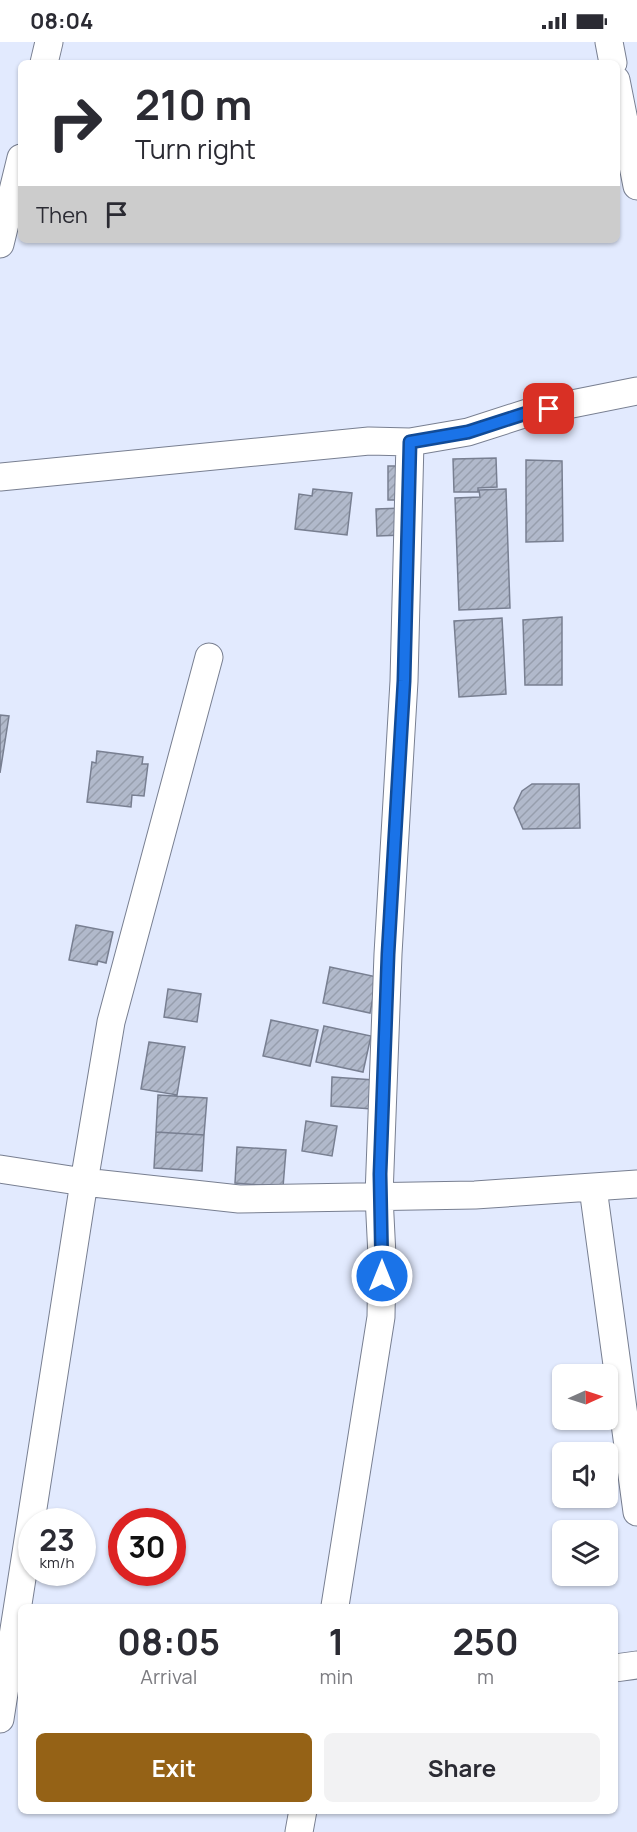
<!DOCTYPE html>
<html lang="en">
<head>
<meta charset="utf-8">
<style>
  body { margin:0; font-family:Manrope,sans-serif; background:#f2f2f3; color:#2b2b33; height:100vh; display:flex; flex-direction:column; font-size:22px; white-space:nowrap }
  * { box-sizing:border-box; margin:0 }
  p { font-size:20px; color:#7c7c81 }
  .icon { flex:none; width:33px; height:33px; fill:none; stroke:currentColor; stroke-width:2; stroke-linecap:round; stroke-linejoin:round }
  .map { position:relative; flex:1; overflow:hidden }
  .sheet { position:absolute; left:18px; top:1562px; width:600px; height:210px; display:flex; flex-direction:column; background:#fff; border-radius:9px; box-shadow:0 2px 4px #0004 }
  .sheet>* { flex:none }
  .hud { position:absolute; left:18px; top:18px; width:602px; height:183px; border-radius:9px; box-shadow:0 2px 4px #0004; background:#fff; color:#2b2b33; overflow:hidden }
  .needle { width:39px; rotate:87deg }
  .fabs { position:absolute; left:552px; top:1322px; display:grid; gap:12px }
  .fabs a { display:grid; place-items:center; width:66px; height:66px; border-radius:9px; background:#fff; box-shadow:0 2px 4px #0004; font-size:30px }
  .speed { position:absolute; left:18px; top:1466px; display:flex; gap:12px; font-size:30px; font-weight:700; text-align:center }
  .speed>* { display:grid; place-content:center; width:78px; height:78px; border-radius:50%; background:#fff; box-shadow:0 2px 4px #0004; line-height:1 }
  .speed small { font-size:15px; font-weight:400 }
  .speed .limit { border:9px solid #d22; background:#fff; color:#111 }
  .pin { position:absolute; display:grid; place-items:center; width:51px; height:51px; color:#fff; margin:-26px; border-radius:12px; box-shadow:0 3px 9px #0006 }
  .me { position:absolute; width:66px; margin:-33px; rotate:0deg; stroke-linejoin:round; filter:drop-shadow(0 0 4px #0008) }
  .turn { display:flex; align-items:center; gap:21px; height:126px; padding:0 18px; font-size:27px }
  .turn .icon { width:78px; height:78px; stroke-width:2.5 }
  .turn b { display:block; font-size:42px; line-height:51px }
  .then { display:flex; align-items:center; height:57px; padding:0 18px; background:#0003; gap:12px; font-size:22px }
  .eta { display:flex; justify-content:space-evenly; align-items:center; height:102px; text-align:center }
  .eta b { font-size:36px; font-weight:700; line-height:42px }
  .primary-button { display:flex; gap:12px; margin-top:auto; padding:12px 18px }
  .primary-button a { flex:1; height:69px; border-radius:9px; background:#956216; color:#fff; font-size:24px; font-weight:700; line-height:69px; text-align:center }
  .primary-button a+a { background:#f2f2f3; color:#2b2b33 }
  .status { display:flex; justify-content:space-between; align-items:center; height:42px; padding:0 30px; background:#fff; direction:ltr }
  .status svg { height:16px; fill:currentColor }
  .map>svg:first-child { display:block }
  .building { fill:url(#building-hatch); stroke:#787f91; stroke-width:1.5 }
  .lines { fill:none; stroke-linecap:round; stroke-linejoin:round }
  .minor-casing { stroke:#787f91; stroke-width:29 }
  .minor { stroke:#fff; stroke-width:27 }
  .route-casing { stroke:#114b97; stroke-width:15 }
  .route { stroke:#1a73e8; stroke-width:10 }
</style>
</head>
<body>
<div class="status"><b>08:04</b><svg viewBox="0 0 49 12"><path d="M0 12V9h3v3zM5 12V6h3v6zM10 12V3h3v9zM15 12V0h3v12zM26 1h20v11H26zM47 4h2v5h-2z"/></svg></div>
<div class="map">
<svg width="637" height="1790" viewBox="0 0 637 1790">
  <defs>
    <pattern id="building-hatch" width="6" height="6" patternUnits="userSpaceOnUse" patternTransform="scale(1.5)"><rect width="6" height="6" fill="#b1b9cb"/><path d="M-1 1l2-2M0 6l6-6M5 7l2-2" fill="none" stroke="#979ead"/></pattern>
  </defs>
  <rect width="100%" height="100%" fill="#e2eafe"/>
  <!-- building -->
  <path class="building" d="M496,416L497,445L478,446V450H454L453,417Z
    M526,418L562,419L563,499L526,500Z
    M388,424H406V458H388Z
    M313,447L352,451L347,493L295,487L299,452L312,454Z
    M506,447L510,566L459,568L455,456L480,455L479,448Z
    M403,466V493L377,494L376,467Z
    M562,575V643H525L523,578Z
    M502,576L506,652L459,655L454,579Z
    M0,673L9,674L0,731Z
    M97,709L143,715L142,722H148L144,754L132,753L131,765L87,760L92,720L96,721Z
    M532,742H579L580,786L523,787L514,766L522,749Z
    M76,883L113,890L106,921L98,919L97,923L69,918Z
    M330,925L377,935L370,971L323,961Z
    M168,947L201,952L197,980L164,975Z
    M271,978L318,988L310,1024L263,1014Z
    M324,984L371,994L363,1030L316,1020Z
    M149,1000L185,1005L177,1053L141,1047Z
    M332,1035L374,1038L372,1067L331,1064Z
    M158,1053L207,1056L204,1093L156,1090Z
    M306,1079L337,1084L332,1114L302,1109Z
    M156,1090L204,1093L202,1129L154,1126Z
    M237,1105L286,1108L283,1145L235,1141Z"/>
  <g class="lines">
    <!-- minor casing -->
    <g class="minor-casing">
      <path id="minor" d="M609,0L613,21
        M44,21L49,0
        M616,38L637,144
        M0,202L21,116
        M0,435L369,399L410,400L468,390L527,371L637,349
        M0,1127L84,1140L239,1157L475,1153L637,1142
        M593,1146L637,1470
        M335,1564L381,1275L382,1214L379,1154L388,912L404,639L410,400
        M615,1626L637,1623
        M0,1677L84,1140L111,980L209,615
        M299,1790L303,1768"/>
    </g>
    <!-- minor -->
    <use href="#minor" class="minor"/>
  </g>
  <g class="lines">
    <!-- route casing -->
    <g class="route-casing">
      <path id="route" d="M382,1234L380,1132L388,912L404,639L410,400L468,390L527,371L549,367"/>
    </g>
    <!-- route -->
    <use href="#route" class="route"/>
  </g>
</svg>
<div class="fabs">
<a><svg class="needle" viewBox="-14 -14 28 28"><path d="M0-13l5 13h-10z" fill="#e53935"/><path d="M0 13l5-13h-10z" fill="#7c7c81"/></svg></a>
<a><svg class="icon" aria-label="sound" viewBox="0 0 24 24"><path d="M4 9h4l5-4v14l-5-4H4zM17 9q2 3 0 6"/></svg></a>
<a><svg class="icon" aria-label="layers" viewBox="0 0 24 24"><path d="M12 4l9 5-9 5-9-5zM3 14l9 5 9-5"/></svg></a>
</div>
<div class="speed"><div>23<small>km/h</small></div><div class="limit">30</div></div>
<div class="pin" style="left:549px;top:367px;background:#d93025"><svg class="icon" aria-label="arrive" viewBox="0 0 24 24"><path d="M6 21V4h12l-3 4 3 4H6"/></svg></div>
<svg class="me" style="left:382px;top:1234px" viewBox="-20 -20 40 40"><circle r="17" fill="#1a73e8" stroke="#fff" stroke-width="3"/><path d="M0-11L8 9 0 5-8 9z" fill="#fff"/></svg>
<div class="hud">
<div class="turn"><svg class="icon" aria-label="right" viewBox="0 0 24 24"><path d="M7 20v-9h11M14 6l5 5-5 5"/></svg><div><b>210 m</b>Turn right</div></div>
<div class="then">Then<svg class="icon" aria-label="arrive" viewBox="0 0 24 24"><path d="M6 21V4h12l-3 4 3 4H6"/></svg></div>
</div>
<section class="sheet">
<div class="eta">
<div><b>08:05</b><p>Arrival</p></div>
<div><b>1</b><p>min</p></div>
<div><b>250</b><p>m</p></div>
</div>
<div class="primary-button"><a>Exit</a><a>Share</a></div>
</section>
</div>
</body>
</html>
